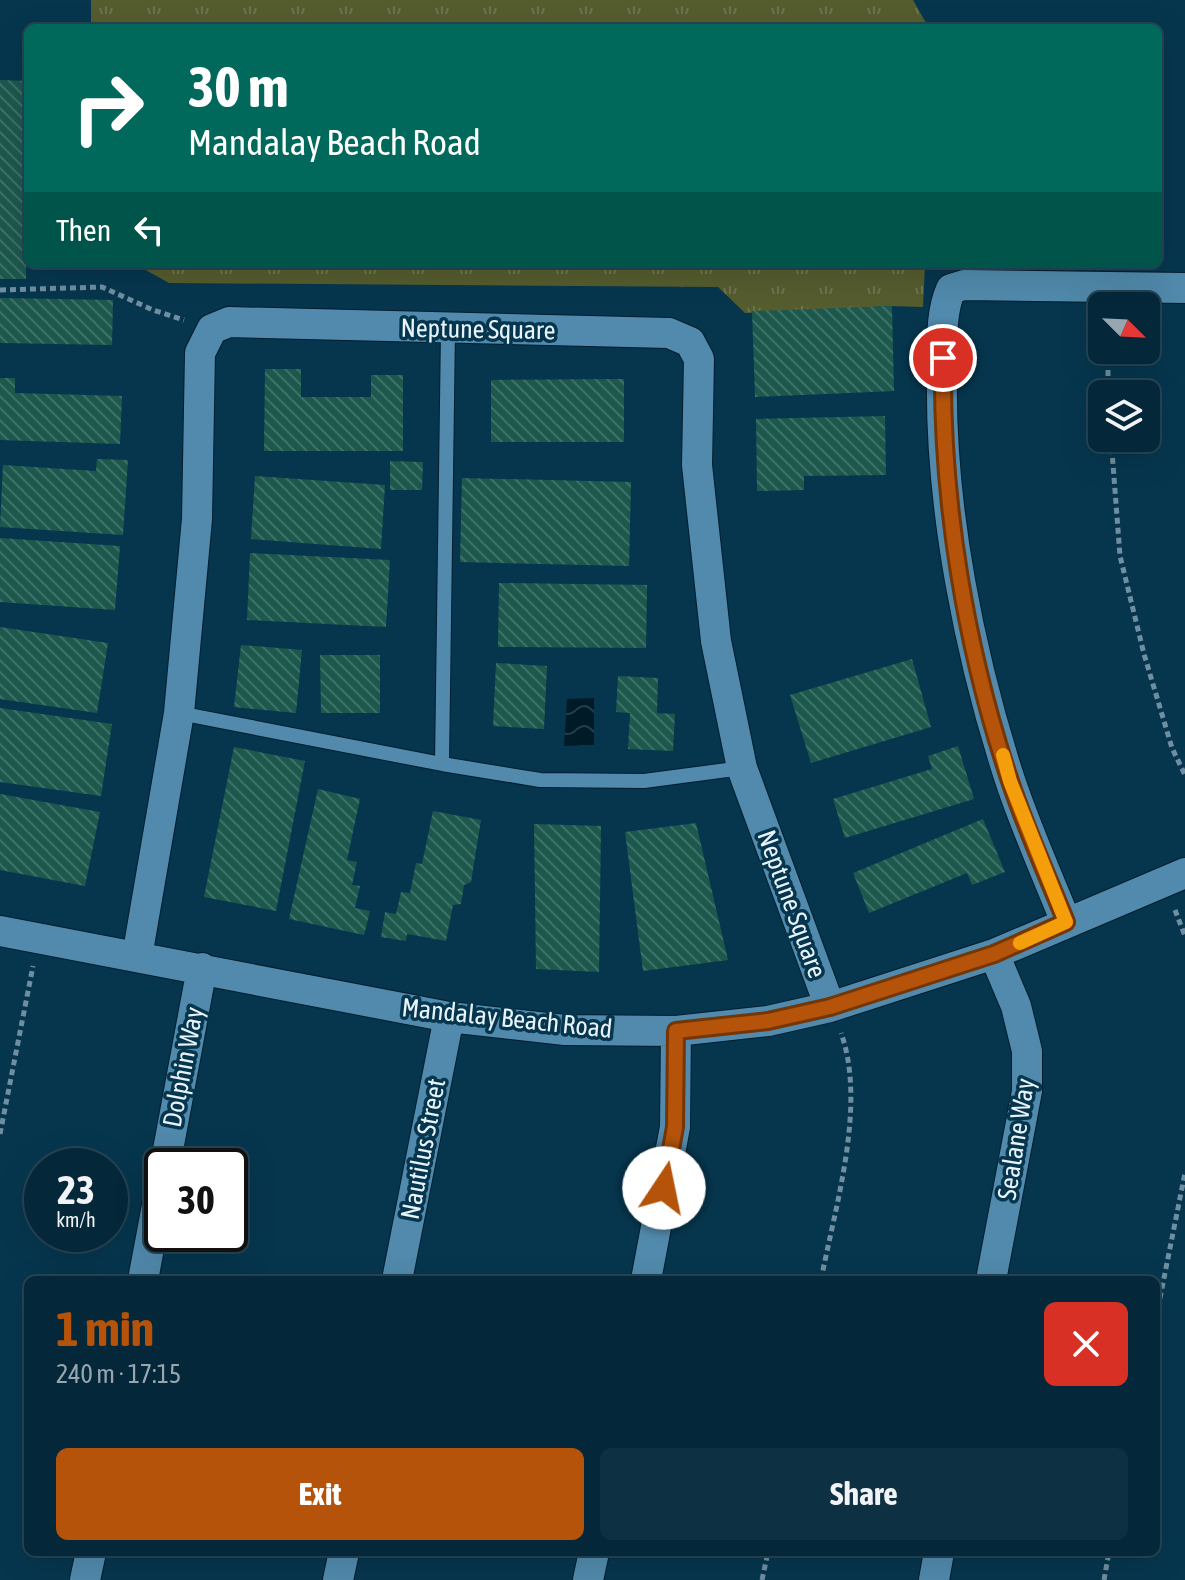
<!DOCTYPE html>
<html lang="en">
<head>
<meta charset="utf-8">
<style>
  body { margin:0; font-family:"Asap Condensed",sans-serif; background:#0d3042; color:#f1f3f6; height:100vh; display:flex; flex-direction:column; font-size:30px; white-space:nowrap }
  * { box-sizing:border-box; margin:0 }
  p { font-size:26px; color:#97a6af }
  .icon { flex:none; width:44px; height:44px; fill:none; stroke:currentColor; stroke-width:2; stroke-linecap:round; stroke-linejoin:round }
  .map { position:relative; flex:1; overflow:hidden }
  .side { position:absolute; left:24px; top:1276px; width:1136px; height:280px; display:flex; flex-direction:column; background:#04283a; border-radius:12px; box-shadow:0 8px 32px #0002,0 0 0 2px #254454 }
  .side>* { flex:none }
  .top-card { position:absolute; left:24px; top:24px; width:1138px; height:244px; border-radius:12px; box-shadow:0 8px 32px #0002,0 0 0 2px #254454; background:#00695c; color:#fff; overflow:hidden }
  .needle { width:52px; rotate:114deg }
  .tools { position:absolute; left:1088px; top:292px; display:grid; gap:16px }
  .tools a { display:grid; place-items:center; width:72px; height:72px; border-radius:12px; background:#04283a; box-shadow:0 8px 32px #0002,0 0 0 2px #254454; font-size:40px }
  .speed { position:absolute; left:24px; top:1148px; display:flex; gap:16px; font-size:40px; font-weight:700; text-align:center }
  .speed>* { display:grid; place-content:center; width:104px; height:104px; border-radius:50%; background:#04283a; box-shadow:0 8px 32px #0002,0 0 0 2px #254454; line-height:1 }
  .speed small { font-size:20px; font-weight:400 }
  .speed .limit { border:4px solid #111; border-radius:12px; background:#fff; color:#111 }
  .pin { position:absolute; display:grid; place-items:center; width:68px; height:68px; color:#fff; margin:-34px; border:4px solid #fff; border-radius:50%; box-shadow:0 2px 8px #0007 }
  .me { position:absolute; width:88px; margin:-44px; rotate:11deg; stroke-linejoin:round; filter:drop-shadow(0 0 6px #0008) }
  .turn { display:flex; align-items:center; gap:28px; height:168px; padding:0 32px; font-size:36px }
  .turn .icon { width:104px; height:104px; stroke-width:2.5 }
  .turn b { display:block; font-size:56px; line-height:68px }
  .then { display:flex; align-items:center; height:76px; padding:0 32px; background:#0003; gap:16px; font-size:30px }
  .round { display:grid; place-items:center; flex:none; width:84px; height:84px; border-radius:12px; background:#0d3042 }
  .headline { display:flex; align-items:center; justify-content:space-between; height:136px; padding:0 32px }
  h1 { font-size:48px; font-weight:700; line-height:60px; color:#b45309 }
  .button { display:flex; gap:16px; margin-top:auto; padding:16px 32px }
  .button a { flex:1; height:92px; border-radius:12px; background:#b45309; color:#fff; font-size:32px; font-weight:700; line-height:92px; text-align:center }
  .button a+a { background:#0d3042; color:#f1f3f6 }
  .map>svg:first-child { display:block }
  .grass { fill:url(#grass-tufts) }
  .water { fill:url(#water-waves) }
  .building { fill:url(#building-back-hatch) }
  .lines { fill:none; stroke-linecap:round; stroke-linejoin:round }
  .lane-casing { stroke:#001d2d; stroke-width:16 }
  .street-casing { stroke:#001d2d; stroke-width:32 }
  .path { stroke:#6f8e9f; stroke-width:5; stroke-dasharray:6 4; stroke-linecap:butt }
  .lane { stroke:#518aac; stroke-width:14 }
  .street { stroke:#518aac; stroke-width:30 }
  .route-casing { stroke:#753606; stroke-width:20 }
  .route { stroke:#b45309; stroke-width:14 }
  .slow { stroke:#f59e0b; stroke-width:14 }
  .labels { text-anchor:middle; dominant-baseline:central; stroke-width:7; stroke-linejoin:round; paint-order:stroke }
  .street-label { font-size:26px; fill:#e8f3fb; stroke:#06364e }
</style>
</head>
<body>
<div class="map">
<svg width="1185" height="1580" viewBox="0 0 1185 1580">
  <defs>
    <pattern id="grass-tufts" width="24" height="20" patternUnits="userSpaceOnUse" patternTransform="scale(2)"><rect width="24" height="20" fill="#555c2e"/><path d="M3 7l-1-3M5 7V3M7 7l1-3M15 17l-1-3M17 17v-4M19 17l1-3" fill="none" stroke="#6d744d"/></pattern>
    <pattern id="water-waves" width="16" height="10" patternUnits="userSpaceOnUse" patternTransform="scale(2)"><rect width="16" height="10" fill="#011a28"/><path d="M0 5q4-4 8 0t8 0" fill="none" stroke="#263c48"/></pattern>
    <pattern id="building-back-hatch" width="6" height="6" patternUnits="userSpaceOnUse" patternTransform="scale(2)"><rect width="6" height="6" fill="#1d584c"/><path d="M-1 5l2 2M0 0l6 6M5-1l2 2" fill="none" stroke="#3e7067"/></pattern>
  </defs>
  <rect width="100%" height="100%" fill="#06364e"/>
  <!-- grass -->
  <path class="grass" d="M91,0H913L929,28H91Z
    M135,264H925L923,307L892,306L745,313L718,287L169,283Z"/>
  <!-- water -->
  <path class="water" d="M594,698V745L564,746L567,699Z"/>
  <!-- building -->
  <path class="building" d="M0,80L28,81L26,279H0Z
    M0,298L113,300L112,345L0,343Z
    M892,306L894,391L755,397L752,311Z
    M265,369H301V397H371V375H403V451H264Z
    M0,378H15V393L122,396L120,444L0,440Z
    M624,379V442H491V380Z
    M885,416L886,475L804,476V490L757,491L756,419Z
    M97,459L128,460L123,535L0,527L3,465L96,471Z
    M390,461L423,462L422,490H390Z
    M255,476L385,485L381,549L251,539Z
    M462,478L631,482L629,566L460,562Z
    M0,538L120,546L115,610L0,602Z
    M250,553L390,560L386,627L247,620Z
    M499,583L647,585L646,648L498,647Z
    M0,627L108,643L97,713L0,699Z
    M241,645L302,650L296,713L234,707Z
    M320,655H380V713H321Z
    M912,659L931,727L811,763L790,695Z
    M496,663L547,666L544,729L493,726Z
    M618,676L658,678L657,713L675,714L673,751L628,749L630,713L616,712Z
    M0,708L112,724L101,796L0,782Z
    M958,746L974,799L845,838L833,799L932,769L928,756Z
    M234,747L305,761L276,911L204,897Z
    M318,789L360,799L347,860L357,862L352,885L360,886L355,908L370,911L364,935L289,919Z
    M0,794L100,812L85,886L0,870Z
    M433,811L481,820L471,882L464,885L461,904L453,905L446,941L407,934L406,941L381,937L385,912L396,914L401,892L410,893L416,863L422,864Z
    M983,819L1005,872L972,885L967,873L869,913L853,873Z
    M696,823L728,960L643,971L625,832Z
    M534,824L601,826L599,972L536,969Z"/>
  <g class="lines">
    <!-- lane casing -->
    <g class="lane-casing">
      <path id="lane" d="M179,713L442,764L540,780L644,781L742,768
        M442,764L448,330"/>
    </g>
    <!-- street casing -->
    <g class="street-casing">
      <path id="street" d="M1066,922C1047,875 1026,828 1010,780C970,657 940,508 942,379C943,349 939,316 951,289L964,285L1185,288
        M0,931L449,1017L565,1030L676,1031L768,1021L830,1007L994,954L1185,873
        M137,957L179,713L197,519L200,353L212,329L229,322L669,333L690,342L699,359L697,465L716,641L742,768L830,1007
        M165,1166L202,968
        M143,1280L162,1179
        M397,1280L449,1017
        M646,1280L675,1127L676,1031
        M991,1280L1027,1091V1051L1016,1006L994,954
        M85,1580L91,1552
        M338,1580L344,1552
        M588,1580L594,1552
        M934,1580L939,1552"/>
    </g>
    <!-- path -->
    <path class="path" d="M0,290L102,287L153,310L184,320
      M1108,350V394
      M1111,438L1120,556L1144,654L1172,748L1185,775
      M1175,910L1185,936
      M0,1134L33,966
      M821,1280C835,1207 867,1105 841,1033
      M1156,1318L1185,1173
      M762,1580L768,1552
      M1104,1580L1109,1552"/>
    <!-- lane -->
    <use href="#lane" class="lane"/>
    <!-- street -->
    <use href="#street" class="street"/>
  </g>
  <g class="lines">
    <!-- route casing -->
    <g class="route-casing">
      <path id="route" d="M664,1188L675,1127L676,1031L768,1021L830,1007L994,954L1066,922C1047,875 1026,829 1010,781C965,647 941,499 943,358"/>
    </g>
    <!-- route -->
    <use href="#route" class="route"/>
    <!-- slow -->
    <path class="slow" d="M1003,755L1010,781L1066,922L1020,943"/>
  </g>
  <g class="labels">
    <!-- street labels -->
    <g class="street-label">
      <text transform="translate(478 329) rotate(1)">Neptune Square</text>
      <text transform="translate(792 904) rotate(70)">Neptune Square</text>
      <text transform="translate(507 1018) rotate(6)">Mandalay Beach Road</text>
      <text transform="translate(183 1067) rotate(-79)">Dolphin Way</text>
      <text transform="translate(1016 1139) rotate(-81)">Sealane Way</text>
      <text transform="translate(423 1149) rotate(-79)">Nautilus Street</text>
    </g>
  </g>
</svg>
<div class="tools">
<a><svg class="needle" viewBox="-14 -14 28 28"><path d="M0-13l5 13h-10z" fill="#e53935"/><path d="M0 13l5-13h-10z" fill="#97a6af"/></svg></a>
<a><svg class="icon" aria-label="layers" viewBox="0 0 24 24"><path d="M12 4l9 5-9 5-9-5zM3 14l9 5 9-5"/></svg></a>
</div>
<div class="speed"><div>23<small>km/h</small></div><div class="limit">30</div></div>
<div class="pin" style="left:943px;top:358px;background:#d93025"><svg class="icon" aria-label="arrive" viewBox="0 0 24 24"><path d="M6 21V4h12l-3 4 3 4H6"/></svg></div>
<svg class="me" style="left:664px;top:1188px" viewBox="-20 -20 40 40"><circle r="19" fill="#fff"/><path d="M0-13L10 11 0 6-10 11z" fill="#b45309"/></svg>
<div class="top-card">
<div class="turn"><svg class="icon" aria-label="right" viewBox="0 0 24 24"><path d="M7 20v-9h11M14 6l5 5-5 5"/></svg><div><b>30 m</b>Mandalay Beach Road</div></div>
<div class="then">Then<svg class="icon" aria-label="left" viewBox="0 0 24 24"><path d="M17 20v-9H6M10 6l-5 5 5 5"/></svg></div>
</div>
<section class="side">
<div class="headline"><div><h1>1 min</h1><p>240 m · 17:15</p></div><a class="round" style="background:#d93025;color:#fff"><svg class="icon" aria-label="close" viewBox="0 0 24 24"><path d="M6 6l12 12M18 6L6 18"/></svg></a></div>
<div class="button"><a>Exit</a><a>Share</a></div>
</section>
</div>
</body>
</html>
